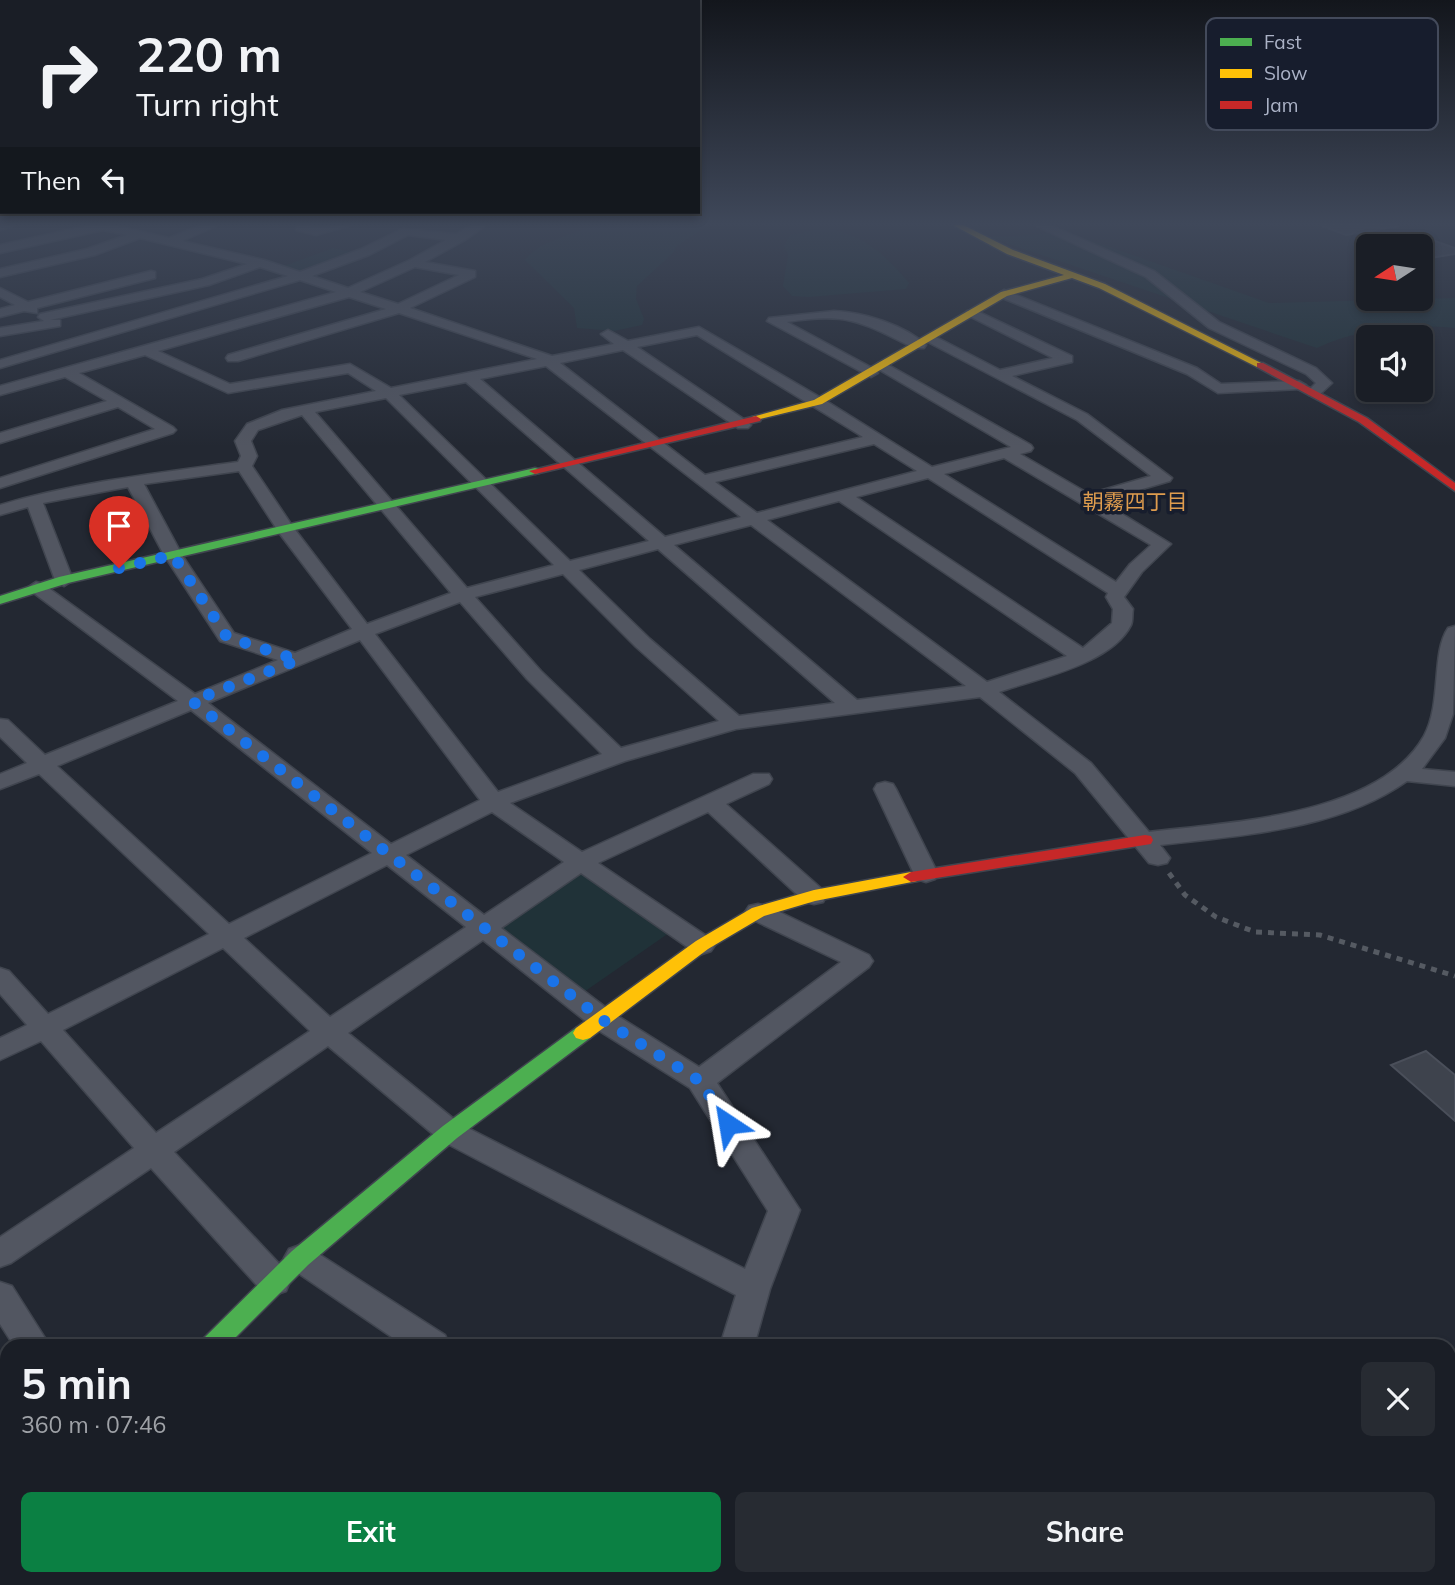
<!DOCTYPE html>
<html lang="en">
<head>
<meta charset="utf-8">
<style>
  body { margin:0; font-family:Mulish,"Noto Sans JP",sans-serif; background:#272b32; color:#f1f3f6; height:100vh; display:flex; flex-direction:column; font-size:26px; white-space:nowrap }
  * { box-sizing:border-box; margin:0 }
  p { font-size:23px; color:#9fa2a7 }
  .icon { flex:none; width:38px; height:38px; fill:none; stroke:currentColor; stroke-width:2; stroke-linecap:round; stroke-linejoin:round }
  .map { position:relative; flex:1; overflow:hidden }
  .panel { position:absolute; left:0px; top:1339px; width:1456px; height:247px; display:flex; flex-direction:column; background:#1a1e26; border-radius:21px 21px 0 0; box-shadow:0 4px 10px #0003,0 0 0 2px #383c43 }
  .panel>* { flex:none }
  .guide { position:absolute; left:0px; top:0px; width:700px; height:214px; box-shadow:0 4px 10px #0003,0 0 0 2px #383c43; background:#1a1e26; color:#f1f3f6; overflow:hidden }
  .needle { width:46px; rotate:258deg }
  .fabs { position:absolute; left:1356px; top:234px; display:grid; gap:14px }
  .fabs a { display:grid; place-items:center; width:77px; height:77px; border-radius:10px; background:#1a1e26; box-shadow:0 4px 10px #0003,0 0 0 2px #383c43; font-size:35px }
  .pin { position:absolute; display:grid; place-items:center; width:60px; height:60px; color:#fff; margin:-72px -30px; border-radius:50% 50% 50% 0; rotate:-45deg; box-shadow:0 0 7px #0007 }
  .pin .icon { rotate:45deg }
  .me { position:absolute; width:77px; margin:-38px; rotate:327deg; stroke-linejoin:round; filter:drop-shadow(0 0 5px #0008) }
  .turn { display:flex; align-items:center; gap:24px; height:147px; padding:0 21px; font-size:32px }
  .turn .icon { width:91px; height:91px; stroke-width:2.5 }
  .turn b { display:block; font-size:49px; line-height:60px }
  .then { display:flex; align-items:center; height:66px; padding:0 21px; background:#0003; gap:14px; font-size:26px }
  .round { display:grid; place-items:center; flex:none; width:74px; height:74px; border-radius:10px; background:#272b32 }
  .overview { display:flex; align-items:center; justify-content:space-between; height:119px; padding:0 21px }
  h1 { font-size:42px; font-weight:700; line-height:52px }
  .button { display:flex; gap:14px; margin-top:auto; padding:14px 21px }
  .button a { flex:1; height:80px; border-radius:10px; background:#0b8043; color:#fff; font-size:28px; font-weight:700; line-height:80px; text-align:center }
  .button a+a { background:#272b32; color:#f1f3f6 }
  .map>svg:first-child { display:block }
  .green { fill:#203238 }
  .building { fill:#3e434d; stroke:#4a4f5a; stroke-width:2 }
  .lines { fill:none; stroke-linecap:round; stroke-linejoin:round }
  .street-casing { stroke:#40454f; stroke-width:3 }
  .fast-casing { stroke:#40454f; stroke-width:3 }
  .slow-casing { stroke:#40454f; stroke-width:3 }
  .jam-casing { stroke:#40454f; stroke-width:3 }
  .path { stroke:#555a62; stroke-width:5; stroke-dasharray:6 6; stroke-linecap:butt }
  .street { fill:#525661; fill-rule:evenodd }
  .fast { fill:#4caf50; fill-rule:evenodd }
  .slow { fill:#ffc107; fill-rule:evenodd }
  .jam { fill:#c62828; fill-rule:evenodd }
  .route { stroke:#1a73e8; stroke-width:12; stroke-dasharray:0 21.6 }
  .labels { text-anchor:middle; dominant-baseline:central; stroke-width:7; stroke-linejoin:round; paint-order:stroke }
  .far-neighbourhood-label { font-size:21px; fill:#de9c4e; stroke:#171d2d }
  .key { fill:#171d2d; stroke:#434a5b; stroke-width:2 }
  .key-label { font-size:19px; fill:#abb2c6 }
</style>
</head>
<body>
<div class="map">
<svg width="1455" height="1585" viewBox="0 0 1455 1585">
  <rect width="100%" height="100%" fill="#232832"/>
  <!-- green -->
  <path class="green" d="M596,225H708L677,246L673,253L637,286L636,299L644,319L642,325L614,331L577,328L574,308L525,260C538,241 575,234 596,225Z
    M824,228C863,234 885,254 909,283L906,289L809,297L792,296L783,286L788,255L784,246L790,235Z
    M1059,229L1269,303L1455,298V328C1408,324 1360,328 1317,348L988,237L1037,235Z
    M333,248L356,253L303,273L284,266Z
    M580,871L669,933L584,992L496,925Z"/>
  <!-- building -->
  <path class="building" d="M1320,225H1396L1399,226L1346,235Z
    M1412,233L1455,248V254L1424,259L1421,258V247H1390L1371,239Z
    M1426,1051L1455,1075V1121L1391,1065Z"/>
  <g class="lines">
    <!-- street casing -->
    <g class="street-casing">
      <path id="street" d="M0,225H15L0,230Z
        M91,225H112L169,238L202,225H218L182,241L264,260L300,272L361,249L402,229L456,234L472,225H486L465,240L425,262L475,271V277L410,308L552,356L614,344L601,334L608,330L628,341L699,327L823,399L932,467L1011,447L878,369V363L883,362L1031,445L1033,448L1031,451L1020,454L1089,494L1151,476L1077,420L922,339L929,335L934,336L1000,370L1053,358L965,314L967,311H977L1072,356V362L1012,376L1087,414L1172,478L1170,481L1101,501L1171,544L1142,572L1124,597L1133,609C1132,614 1133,621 1131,625C1112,664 1036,679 999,692L1091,763L1149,832C1230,822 1379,816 1424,736C1442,703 1431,653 1448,628L1455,626L1453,714L1445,738L1422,769L1455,772V786L1407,781C1338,830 1242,835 1160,845L1170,858L1167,863L1158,865L1149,863L1075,773L980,697L736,729L625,761L510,803L582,852L753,774H769L772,779L769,784L726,804L823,890L826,896L823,902L814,904L805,902L708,812L598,863L711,939L715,945L711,951L702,954L693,951L581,873L501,928L613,1013L699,1067L841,962L749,918L745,912L749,906L758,904L767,906L869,955L873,961L869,967L717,1083L800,1210L770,1289L754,1346H720L736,1295L440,1140L328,1046L174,1152L286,1271L290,1281L286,1291L274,1295L262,1291L151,1168L11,1263L0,1267V1237L134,1148L41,1041L0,1060V1038L27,1025L0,994V968L9,971L48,1014L209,934L39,774L0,789V774L27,763L0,737V719L8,720L45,755L178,701L27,588L36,582L43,584L195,694L278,660L220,641L164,555L128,487L43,503L73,580L64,586L55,580L28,507L0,515V505C77,482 158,473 238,462L241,456L235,441L247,424L282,410L376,391L348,373L228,393L145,355L79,373L173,427L176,430L173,433L0,488V478L155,429L118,407L0,443V433L107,401L65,377L0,395V386L336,292L300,280L0,368V360L288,276L260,267L209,285L50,320H60V326L0,336V328L44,321L38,317L40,314L202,279L247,264L140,238L95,255L0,277V269L87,249L127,235L103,230L0,253V245ZM408,235L446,240L410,260L348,288L312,276L369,255ZM415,267L459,275L398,304L360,292ZM349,297L386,309L228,355L226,358L228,361H238L399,313L537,359L391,388L350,364L230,384L158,351ZM697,335L863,437L705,475L560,363L623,350L738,428H748L751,425L748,422L637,347ZM546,366L741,517L665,537L480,379ZM466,382L649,541L570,561L399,395ZM386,398L554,565L467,588L315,412ZM302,415L451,593L367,624L293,527L252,466L257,456L251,441L258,430ZM874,444L917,471L757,513L715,482ZM1004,458L1151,545L1130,564L1116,582L944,474ZM239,471L280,534L352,629L295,653L234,633L182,555L144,484ZM928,478L1108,593L1106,597L1113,609L1112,623L1083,648L856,497ZM839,501L1067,656L987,682L767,520ZM751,525L966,686L857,700L674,545ZM658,549L835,703L739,716L650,639L579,570ZM563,574L636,647L719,721L621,748L541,671L475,597ZM460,602L527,679L602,754L498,792L375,634ZM360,640L480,800L391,844L208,703ZM191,710L372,853L229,924L57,766ZM492,812L564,862L484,915L406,855ZM387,865L466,927L330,1017L244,938ZM483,940L593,1027L690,1088L768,1211L745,1269L460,1124L348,1033ZM223,948L310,1031L156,1133L63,1030Z
        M297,225H312L309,228L351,225L316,235L296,230Z
        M1034,225H1050L1154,271L1219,322L1316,368L1332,383L1319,395H1309L1307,392L1316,383L1306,374L1209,328L1146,277Z
        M151,271L155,272V278L37,308V313L24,311L0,317V309L15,305L0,297V288L28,302Z
        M1004,290L1197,368L1221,384L1299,381L1306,385L1299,389L1218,393L1187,374L1000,297L998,294Z
        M834,311C863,312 905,325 926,345L924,348H914C862,322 847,312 787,322L876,370L878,373L871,377L767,321L769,318Z
        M885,782L893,784L896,789L938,874L935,879L926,882L917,879L914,874L874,789L877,784Z
        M300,1245L311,1249L445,1335L450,1346H405L289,1267L284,1258L289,1249Z
        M0,1282L12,1286L50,1346H14L0,1324Z
        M7,1441V1479L0,1482V1444Z
        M304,1578H348L350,1585H307Z
        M696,1578H736L733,1585H694Z
        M752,1578H795L797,1585H755Z"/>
    </g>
    <!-- fast casing -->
    <g class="fast-casing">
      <path id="fast" d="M535,468L539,469V473L68,583L0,604V596L59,577Z
        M583,1026L590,1028L593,1033L590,1038L457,1138L308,1265L227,1346H199L203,1339L292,1251L443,1126L576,1028Z"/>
    </g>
    <!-- slow casing -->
    <g class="slow-casing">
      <path id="slow" d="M953,225H963L1013,250L1105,284L1265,365L1257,367L1099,288L1072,278L1007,296L822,404L752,421V417L814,400L1001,292L1064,275L1007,254Z
        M911,872L919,877L917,881L815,901L764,916L708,949L590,1038L583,1040L576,1038L573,1033L576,1028L696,941L752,908L814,890Z
        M7,1533V1563L0,1566V1536Z"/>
    </g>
    <!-- jam casing -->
    <g class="jam-casing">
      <path id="jam" d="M1257,363H1263L1367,418L1455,483V491L1359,422L1257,367Z
        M756,416L761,419L760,421L535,474L529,471Z
        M1145,835L1151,836L1153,840L1151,844L911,882L903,877L911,872Z"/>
    </g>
    <!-- path -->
    <path class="path" d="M1169,873L1185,895L1216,917L1255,932L1320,935L1455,976"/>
    <!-- street -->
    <use href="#street" class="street"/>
    <!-- fast -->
    <use href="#fast" class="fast"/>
    <!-- slow -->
    <use href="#slow" class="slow"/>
    <!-- jam -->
    <use href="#jam" class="jam"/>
  </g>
  <!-- sky -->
  <linearGradient id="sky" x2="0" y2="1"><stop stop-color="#13161c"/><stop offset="0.5" stop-color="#3f485a"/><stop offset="1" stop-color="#3f485a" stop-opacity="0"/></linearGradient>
  <rect width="1455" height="447" fill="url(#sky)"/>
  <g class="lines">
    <!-- route -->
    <path class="route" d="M119,568L173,555L227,637L298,660L192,701L603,1020L700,1081L728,1124"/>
  </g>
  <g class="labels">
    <!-- far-neighbourhood labels -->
    <g class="far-neighbourhood-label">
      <text x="1135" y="501">朝霧四丁目</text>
    </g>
  </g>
  <!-- legend -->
  <rect x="1206" y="18" width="232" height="112" rx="10" class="key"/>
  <rect x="1220" y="38" width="32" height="8" fill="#4caf50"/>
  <rect x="1220" y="69" width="32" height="9" fill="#ffc107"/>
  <rect x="1220" y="101" width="32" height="8" fill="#c62828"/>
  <g class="key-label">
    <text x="1264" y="49">Fast</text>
    <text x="1264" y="80">Slow</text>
    <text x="1264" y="112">Jam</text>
  </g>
</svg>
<div class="fabs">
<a><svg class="needle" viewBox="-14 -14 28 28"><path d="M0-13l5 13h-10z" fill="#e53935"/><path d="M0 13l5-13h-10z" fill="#9fa2a7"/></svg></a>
<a><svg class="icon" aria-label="sound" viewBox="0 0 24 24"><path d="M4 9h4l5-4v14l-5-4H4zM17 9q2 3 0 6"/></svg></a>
</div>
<div class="pin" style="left:119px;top:568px;background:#d93025"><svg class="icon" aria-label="arrive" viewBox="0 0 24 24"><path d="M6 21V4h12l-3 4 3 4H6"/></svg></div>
<svg class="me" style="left:728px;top:1124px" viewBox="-20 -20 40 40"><path d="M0-17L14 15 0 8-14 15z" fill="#1a73e8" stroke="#fff" stroke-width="4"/></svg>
<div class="guide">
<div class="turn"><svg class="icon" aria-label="right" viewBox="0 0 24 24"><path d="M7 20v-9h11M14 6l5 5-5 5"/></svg><div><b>220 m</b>Turn right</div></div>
<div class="then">Then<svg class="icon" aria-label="left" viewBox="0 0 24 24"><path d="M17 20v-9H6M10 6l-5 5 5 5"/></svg></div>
</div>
<section class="panel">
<div class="overview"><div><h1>5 min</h1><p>360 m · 07:46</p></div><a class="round"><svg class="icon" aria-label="close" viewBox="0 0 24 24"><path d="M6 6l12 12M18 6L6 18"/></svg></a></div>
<div class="button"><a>Exit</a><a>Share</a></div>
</section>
</div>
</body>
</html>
